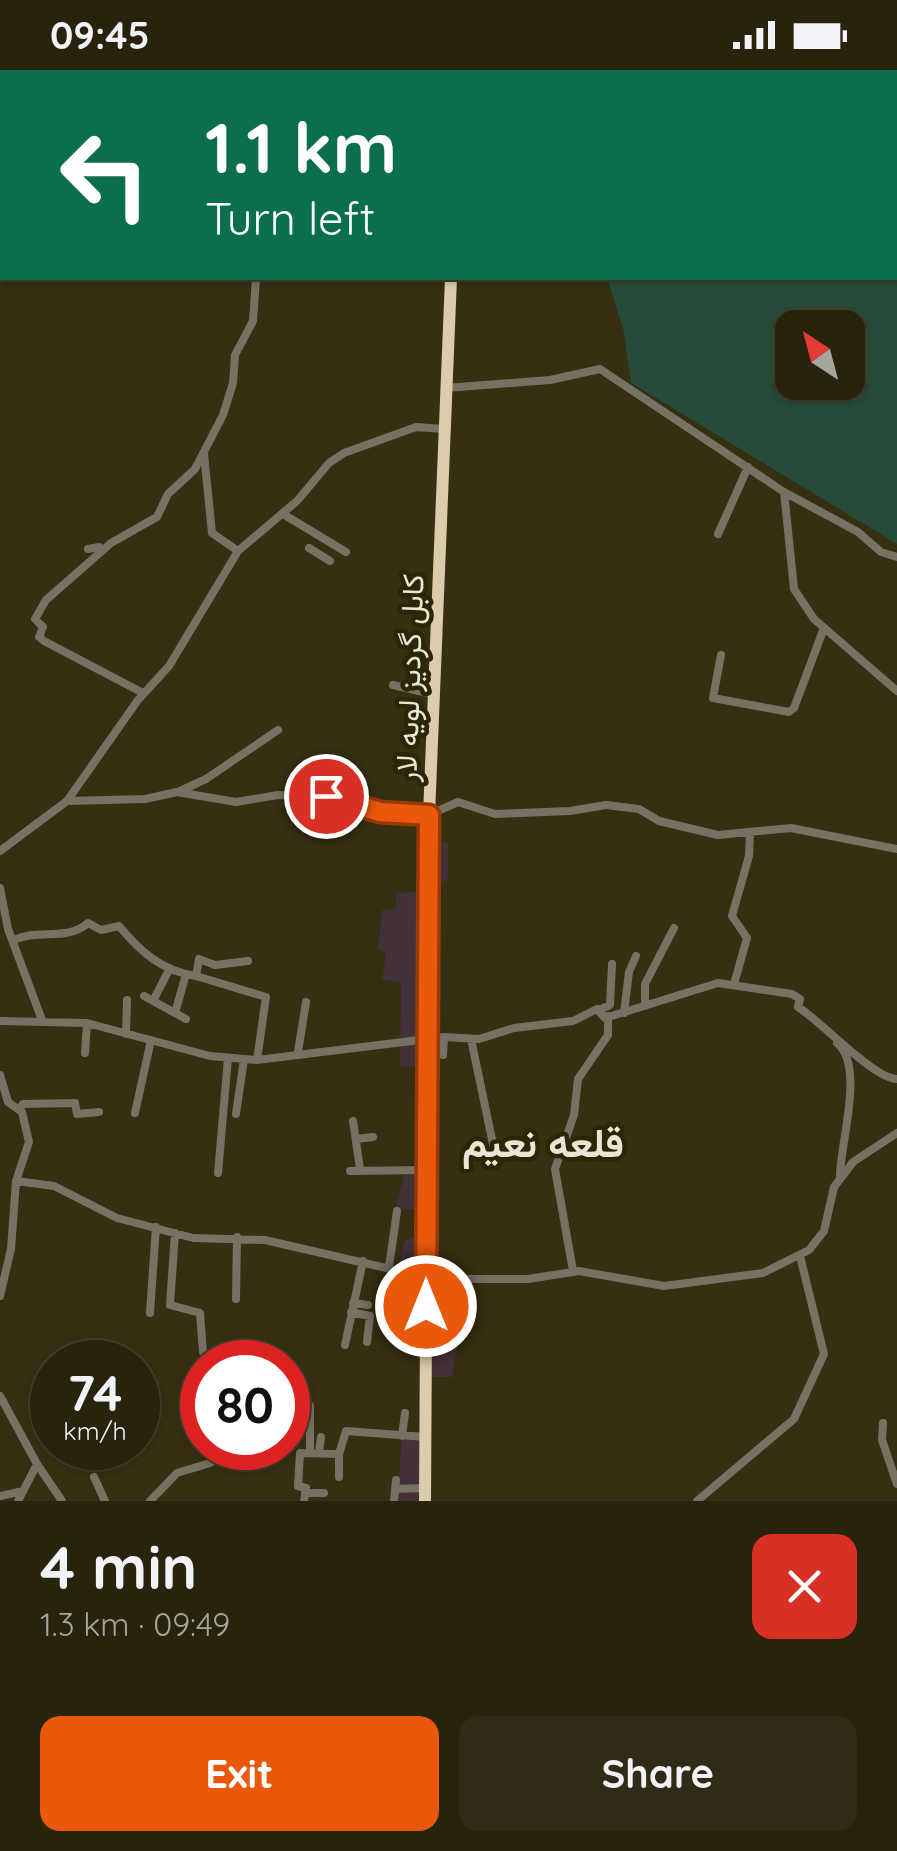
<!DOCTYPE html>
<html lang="en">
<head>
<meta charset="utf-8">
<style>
  body { margin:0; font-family:Quicksand,Vazirmatn,sans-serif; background:#302b16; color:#f1f3f6; height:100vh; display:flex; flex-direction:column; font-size:38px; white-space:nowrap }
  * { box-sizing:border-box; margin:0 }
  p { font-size:32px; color:#a5a49d }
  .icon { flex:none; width:55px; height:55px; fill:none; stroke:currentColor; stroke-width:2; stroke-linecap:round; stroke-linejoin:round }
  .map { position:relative; height:1431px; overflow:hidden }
  .panel { display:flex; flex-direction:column; background:#28230d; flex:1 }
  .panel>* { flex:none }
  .banner { position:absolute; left:0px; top:0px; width:898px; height:210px; box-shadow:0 2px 8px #0004,0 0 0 2px #44402e; background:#0b6e4f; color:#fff; overflow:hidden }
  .needle { width:65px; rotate:324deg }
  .fabs { position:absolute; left:775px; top:240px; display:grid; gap:20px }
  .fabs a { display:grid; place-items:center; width:90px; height:90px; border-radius:20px; background:#28230d; box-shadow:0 2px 8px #0004,0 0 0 2px #44402e; font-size:50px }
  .speed { position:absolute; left:30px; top:1270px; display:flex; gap:20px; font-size:50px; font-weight:700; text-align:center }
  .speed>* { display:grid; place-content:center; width:130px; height:130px; border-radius:50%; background:#28230d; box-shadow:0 2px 8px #0004,0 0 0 2px #44402e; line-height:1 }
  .speed small { font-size:25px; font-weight:400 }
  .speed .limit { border:15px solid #d22; background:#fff; color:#111 }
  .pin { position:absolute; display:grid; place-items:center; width:85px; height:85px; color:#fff; margin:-42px; border:5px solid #fff; border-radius:50%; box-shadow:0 2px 10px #0007 }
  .me { position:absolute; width:110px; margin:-55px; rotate:0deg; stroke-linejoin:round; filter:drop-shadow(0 0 8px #0008) }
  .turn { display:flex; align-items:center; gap:35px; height:210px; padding:0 40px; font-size:45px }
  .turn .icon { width:130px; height:130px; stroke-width:2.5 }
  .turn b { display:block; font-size:70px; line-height:85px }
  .round { display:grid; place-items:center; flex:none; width:105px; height:105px; border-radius:20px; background:#302b16 }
  .overview { display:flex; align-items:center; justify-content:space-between; height:170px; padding:0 40px }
  h1 { font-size:60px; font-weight:700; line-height:75px }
  .button { display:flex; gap:20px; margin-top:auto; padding:20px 40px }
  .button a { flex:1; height:115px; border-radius:20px; background:#ea580c; color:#fff; font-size:40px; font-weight:700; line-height:115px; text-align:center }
  .button a+a { background:#302b16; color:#f1f3f6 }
  .status { display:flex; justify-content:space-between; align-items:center; height:70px; padding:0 50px; background:#28230d; direction:ltr }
  .status svg { height:28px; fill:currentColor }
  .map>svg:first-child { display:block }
  .commercial { fill:#433139 }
  .green { fill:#274b39; fill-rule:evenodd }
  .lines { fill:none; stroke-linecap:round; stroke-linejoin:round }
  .minor { stroke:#777164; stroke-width:8 }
  .highway { stroke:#dbccab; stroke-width:12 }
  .route-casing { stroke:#983908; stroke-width:25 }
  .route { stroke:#ea580c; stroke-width:18 }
  .labels { text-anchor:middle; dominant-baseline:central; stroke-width:9; stroke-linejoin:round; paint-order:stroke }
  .street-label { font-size:30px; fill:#eae6d5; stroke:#2c2506 }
  .district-label { font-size:40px; font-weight:bold; fill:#eae6d5; stroke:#2c2506 }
</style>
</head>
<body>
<div class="status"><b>09:45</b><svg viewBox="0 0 49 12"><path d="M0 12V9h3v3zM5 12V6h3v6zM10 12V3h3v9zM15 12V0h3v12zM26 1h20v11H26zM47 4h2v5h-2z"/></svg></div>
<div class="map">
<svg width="897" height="1431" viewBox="0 0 897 1431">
  <rect width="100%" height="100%" fill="#362f11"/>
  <!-- commercial -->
  <path class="commercial" d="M448,773V810L431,814L433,774Z
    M424,822L425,1283L412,1282L415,1204L397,1199L405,1169L417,1167L419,1139H395L406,1100L418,1098V1006L415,997L400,996L401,912L382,910L386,884L378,879L382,840L396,839V823Z
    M429,1203L449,1204V1229L465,1232L452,1307H429Z
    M425,1366L423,1431H397L402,1367Z"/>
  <!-- green -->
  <path class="green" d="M665,0H897V474L631,313L623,258L607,208H895V2ZM792,258H848V312H792Z"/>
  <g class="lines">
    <!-- minor -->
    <path class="minor" d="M194,0L199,2
      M274,2V0
      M368,2L371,0
      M446,318L550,310L600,299L784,422L858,462L881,482L897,487
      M204,384L212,463L238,481
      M784,422L794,519L814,549L897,621
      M283,444L346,482
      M718,464L748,397
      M309,478L330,491
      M88,479L99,477V483
      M721,585L713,628L789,642L794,638L824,558
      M393,615L432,624
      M143,623L44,571L39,567L43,557L35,549L46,530L111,473L157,447L168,424L195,399L223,345L233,313L235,285L253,251L256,208
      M180,721L206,709L278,660
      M67,731L145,729L177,722L236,732L278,725L327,726L365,740L429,745L458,732L495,744L570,741L606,735L639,739L659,751L718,765L791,758L897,779
      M0,781L67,731L138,630L169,596L238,481L297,431L329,393L344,383L416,357L445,359
      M0,818L8,859L42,950
      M14,870C39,858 66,872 88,853L101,860L119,856C140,881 161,901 196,906
      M248,891L215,895L199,889L196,906L266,927L257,990
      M734,914L747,868L732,846L749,786L750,762
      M144,926L186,949
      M153,931L170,898
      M645,936V914L674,858
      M599,940L610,935L612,894
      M175,943L186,904
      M624,943L629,902L636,886
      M0,951L87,953L210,986L257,990L444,967L479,969L514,958L573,951L597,939L605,948L718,913L792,924L800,929L798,937C822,952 874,1009 897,1009
      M126,964L127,930
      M471,969L494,1079
      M837,973C866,997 839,1076 840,1108
      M298,982L306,932
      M85,983L87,953
      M443,985L444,967
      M0,1005L8,1032L22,1042L29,1072L16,1111L11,1179L0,1226
      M20,1038L23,1034L75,1033L77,1044L99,1042
      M135,1043L151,970
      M236,1044L244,989
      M353,1051L360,1099
      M356,1069L373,1067
      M350,1101L426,1100
      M218,1103L228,988
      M16,1111L54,1116L117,1148L193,1168L265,1170L399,1201L465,1209H528L579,1201L664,1216L763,1203L809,1180L824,1161L834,1117L853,1092L897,1063
      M175,1163L170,1235L200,1243L203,1282
      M389,1197L397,1141
      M399,1201L397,1219L407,1221
      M573,1201L555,1099L574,1045L578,1009L608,965V946
      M236,1229L237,1167
      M353,1233L368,1235
      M351,1242L370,1246L367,1272
      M150,1243L156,1157
      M345,1275L363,1191
      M0,1326L37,1394L18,1431
      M883,1353L882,1370L897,1414
      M402,1366L405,1343
      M310,1383V1336
      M319,1383L321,1367
      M37,1394L62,1431
      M94,1407L105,1431
      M339,1407V1384L346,1361L426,1367
      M396,1419L425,1418
      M305,1423H324
      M0,1426L23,1421
      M150,1431L177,1403L210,1393L237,1378
      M304,1431L306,1418L298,1416L300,1383L339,1384
      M394,1431L396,1410
      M697,1431L794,1349L824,1284L800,1186"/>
    <!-- highway -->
    <path class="highway" d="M460,2V0
      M425,1431L429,745L451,208"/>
  </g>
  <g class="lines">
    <!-- route casing -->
    <g class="route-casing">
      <path id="route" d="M326,726L380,742L429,745L426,1236"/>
    </g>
    <!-- route -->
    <use href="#route" class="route"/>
  </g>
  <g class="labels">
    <!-- street labels -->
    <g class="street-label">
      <text transform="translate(409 608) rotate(-88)">کابل گردیز لویه لار</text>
    </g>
    <!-- district labels -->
    <g class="district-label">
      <text x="543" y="1072">قلعه نعيم</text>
    </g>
  </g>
</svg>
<div class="fabs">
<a><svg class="needle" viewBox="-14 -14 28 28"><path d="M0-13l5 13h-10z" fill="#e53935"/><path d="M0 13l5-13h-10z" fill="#a5a49d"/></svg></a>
</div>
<div class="speed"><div>74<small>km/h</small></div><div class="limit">80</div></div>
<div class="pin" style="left:326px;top:726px;background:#d93025"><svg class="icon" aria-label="arrive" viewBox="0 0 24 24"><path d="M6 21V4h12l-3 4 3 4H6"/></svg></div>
<svg class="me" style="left:426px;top:1236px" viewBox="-20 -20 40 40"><circle r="17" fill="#ea580c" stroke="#fff" stroke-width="3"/><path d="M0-11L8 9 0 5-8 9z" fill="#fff"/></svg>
<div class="banner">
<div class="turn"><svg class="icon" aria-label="left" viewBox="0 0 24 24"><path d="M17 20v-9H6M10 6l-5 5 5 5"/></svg><div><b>1.1 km</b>Turn left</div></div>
</div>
</div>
<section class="panel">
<div class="overview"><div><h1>4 min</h1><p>1.3 km · 09:49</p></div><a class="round" style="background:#d93025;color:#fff"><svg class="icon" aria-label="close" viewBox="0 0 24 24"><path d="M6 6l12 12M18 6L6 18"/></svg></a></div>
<div class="button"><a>Exit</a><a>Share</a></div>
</section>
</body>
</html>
